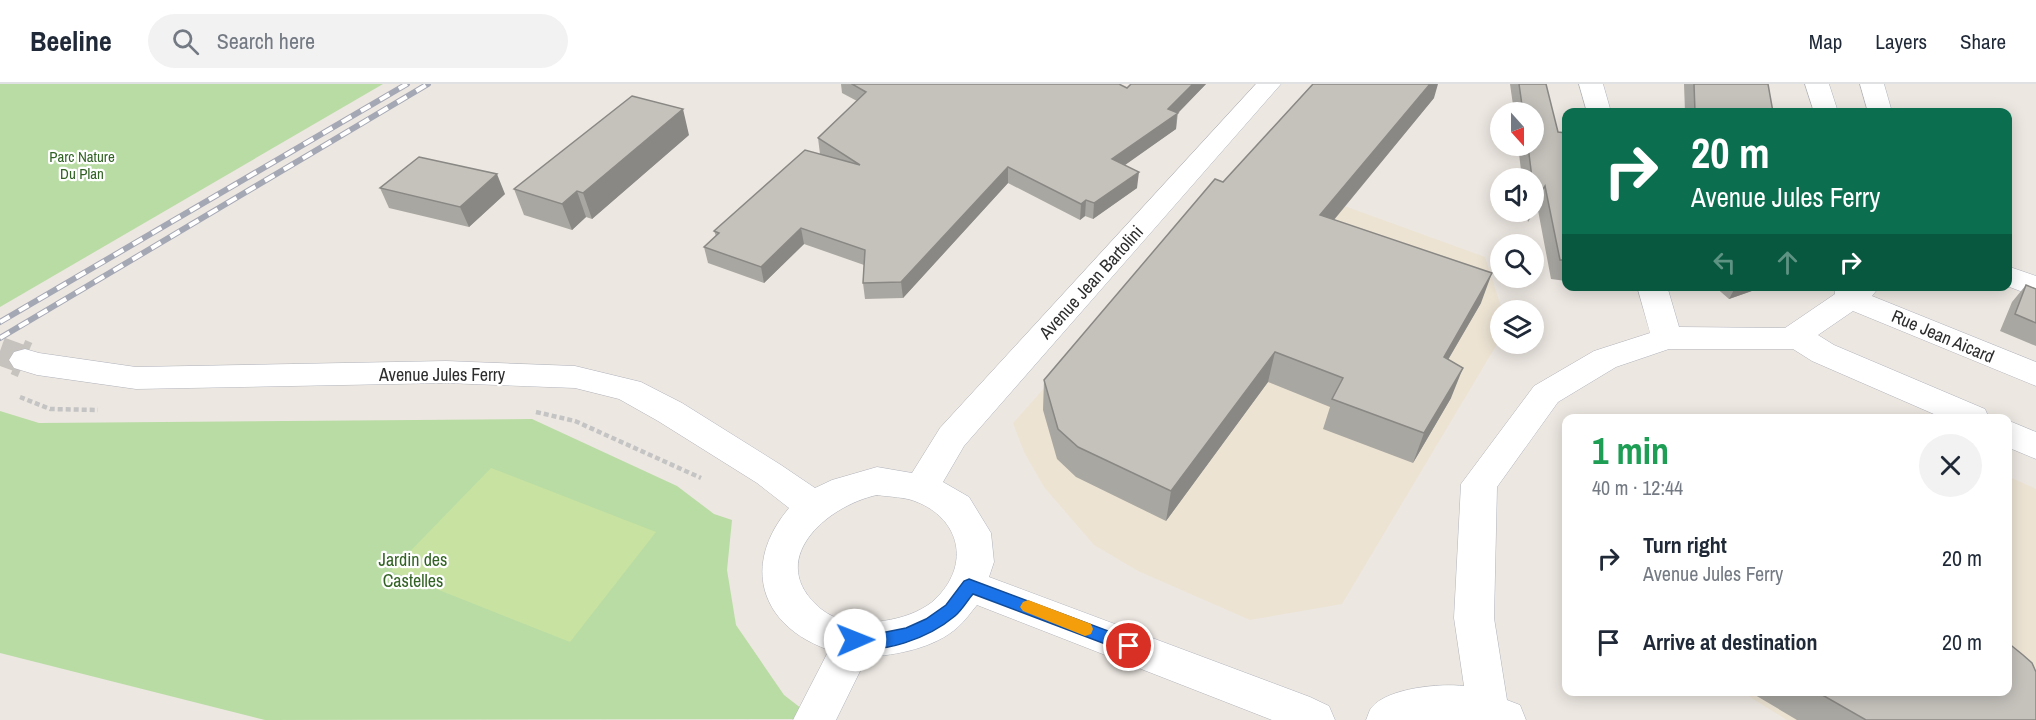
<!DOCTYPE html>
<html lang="en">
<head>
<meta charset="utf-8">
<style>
  body { margin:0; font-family:"Archivo Narrow",sans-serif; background:#f2f2f3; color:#1f2937; height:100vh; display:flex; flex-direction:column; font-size:22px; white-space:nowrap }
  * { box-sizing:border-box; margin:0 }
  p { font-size:20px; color:#747a83 }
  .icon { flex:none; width:33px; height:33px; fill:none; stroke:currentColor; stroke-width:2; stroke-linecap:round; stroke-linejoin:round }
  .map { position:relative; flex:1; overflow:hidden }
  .drawer { position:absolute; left:1562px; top:330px; width:450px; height:282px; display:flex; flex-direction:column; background:#fff; border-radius:12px; box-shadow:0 3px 15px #0003 }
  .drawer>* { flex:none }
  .top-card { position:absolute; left:1562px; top:24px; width:450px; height:183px; border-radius:12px; box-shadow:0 3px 15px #0003; background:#0b6e4f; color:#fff; overflow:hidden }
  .needle { width:39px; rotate:159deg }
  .fabs { position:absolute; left:1490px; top:18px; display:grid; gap:12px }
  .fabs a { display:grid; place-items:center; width:54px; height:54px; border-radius:50%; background:#fff; box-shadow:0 3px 15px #0003; font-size:30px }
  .pin { position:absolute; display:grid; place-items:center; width:51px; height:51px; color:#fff; margin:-26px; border:3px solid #fff; border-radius:50%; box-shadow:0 2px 6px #0007 }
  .me { position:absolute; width:66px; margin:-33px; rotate:89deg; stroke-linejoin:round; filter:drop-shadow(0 0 4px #0008) }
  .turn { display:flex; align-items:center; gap:21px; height:126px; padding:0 30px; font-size:27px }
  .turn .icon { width:78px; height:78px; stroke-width:2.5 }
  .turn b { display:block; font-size:42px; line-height:51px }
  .lanes { display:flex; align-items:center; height:57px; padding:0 30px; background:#0003; justify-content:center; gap:30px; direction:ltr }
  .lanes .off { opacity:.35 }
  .round { display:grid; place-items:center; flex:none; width:63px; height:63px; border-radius:32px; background:#f2f2f3 }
  .overview { display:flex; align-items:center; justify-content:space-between; height:102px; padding:0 30px }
  h1 { font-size:36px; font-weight:700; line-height:45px; color:#1e9e55 }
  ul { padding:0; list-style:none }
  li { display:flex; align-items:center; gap:18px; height:84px; padding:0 30px }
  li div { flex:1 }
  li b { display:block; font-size:22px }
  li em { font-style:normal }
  header { display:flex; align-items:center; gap:36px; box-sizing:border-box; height:84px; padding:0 30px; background:#fff; border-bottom:2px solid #e0e1e3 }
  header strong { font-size:28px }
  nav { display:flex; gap:33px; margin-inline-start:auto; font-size:21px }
  .search { width:420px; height:54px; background:#f2f2f3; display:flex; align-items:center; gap:15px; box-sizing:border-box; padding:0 21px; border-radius:33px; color:#747a83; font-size:22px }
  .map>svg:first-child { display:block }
  .education { fill:#ece3d3 }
  .green { fill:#b9dca4 }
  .pitch { fill:#c8e2a1 }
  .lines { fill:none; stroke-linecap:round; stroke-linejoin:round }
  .minor-tunnel-far1 { stroke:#c6c2bd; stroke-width:28; stroke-dasharray:28 14; stroke-linecap:butt }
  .minor-tunnel { stroke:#c6c2bd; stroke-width:37; stroke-dasharray:37 18; stroke-linecap:butt }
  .minor-casing { stroke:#b1b3bb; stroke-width:1 }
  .path { stroke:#c4c4c4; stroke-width:4.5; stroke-dasharray:5 3; stroke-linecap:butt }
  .minor { fill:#fff; fill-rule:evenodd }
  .rail-casing { stroke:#a4a7b4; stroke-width:6 }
  .rail { stroke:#fff; stroke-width:4; stroke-dasharray:11; stroke-linecap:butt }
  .wall { fill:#a9a7a2 }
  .shaded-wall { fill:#8a8884 }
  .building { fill:#c5c2bc; stroke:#8a8884; stroke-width:1.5 }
  .route { fill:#1a73e8; stroke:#114b97; stroke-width:1.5 }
  .slow { fill:#f59e0b }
  .labels { text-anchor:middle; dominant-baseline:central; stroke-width:4.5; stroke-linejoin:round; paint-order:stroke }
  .far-park-label { font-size:15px; fill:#326324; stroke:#fff }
  .street-label { font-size:18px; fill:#2d2d2d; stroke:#fff }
  .park-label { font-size:18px; fill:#326324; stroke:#fff }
</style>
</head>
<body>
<header>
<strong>Beeline</strong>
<div class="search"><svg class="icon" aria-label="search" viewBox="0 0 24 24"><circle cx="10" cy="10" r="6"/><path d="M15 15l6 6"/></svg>Search here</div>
<nav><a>Map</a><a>Layers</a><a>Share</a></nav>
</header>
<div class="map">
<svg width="2036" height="636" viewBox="0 0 2036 636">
  <rect width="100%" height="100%" fill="#ece7e1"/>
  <!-- education -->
  <path class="education" d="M1240,84L1485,173L1502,226H1500V255L1342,520L1250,536L1138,487L1094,461L1044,403L1024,368L1013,339Z
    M2007,392L2036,405V636H1787L1742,608H2007Z"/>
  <!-- green -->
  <path class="green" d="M0,0H383L0,223Z
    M0,327L39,339L532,335L677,402L714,430L732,436L727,486L736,541L784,611L815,635L265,636L0,569Z"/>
  <!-- pitch -->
  <path class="pitch" d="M491,384L656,448L570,558L391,487Z"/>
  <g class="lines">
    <!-- minor-tunnel-far1 -->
    <path class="minor-tunnel-far1" d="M0,267L22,275"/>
    <!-- minor-tunnel -->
    <path class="minor-tunnel" d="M18,273L25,276"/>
    <!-- minor casing -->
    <g class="minor-casing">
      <path id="minor" d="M1256,0H1281L964,362L943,398L969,413L991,449L994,478L989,493L1310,613L1329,622L1335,636H1272L977,521C971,528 965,537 958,543C935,564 897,571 867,573L836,636H793L829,566C760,542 741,481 789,424L757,399L658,337L619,315L575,304L446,299L136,305L37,291L14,284L9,276L14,268L25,265L39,269L136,283L446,277L575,282L641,298L682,319L781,381L815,404L832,396L877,383L912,389L940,344ZM877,411C890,413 906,413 917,418C957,434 970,475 941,509C937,513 933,518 928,521C911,532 896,535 877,538C857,541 836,537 821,525C763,477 826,422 877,411Z
        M1579,0H1603L1611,28H1587Z
        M1805,0H1829L1838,28H1814Z
        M1860,0H1884L1892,28H1868Z
        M2007,182L2036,192V213L2007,202Z
        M1637,202H1667L1679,243L1785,244L1835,210V202H1880L1872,212L2036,278V302L1853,227L1818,251L1834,261L1985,325L1989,334H1943L1812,277L1793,265H1669L1616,283L1558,318L1497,403L1494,534L1507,616L1520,621L1526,636H1366C1368,632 1369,626 1372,623C1388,604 1441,599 1464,602L1454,534L1461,400L1534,302L1594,267L1650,249Z
        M2007,336L2036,348V375L2007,363Z"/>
    </g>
    <!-- path -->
    <path class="path" d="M20,313L50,325L98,326
      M536,328L575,337L701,394"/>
    <!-- minor -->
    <use href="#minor" class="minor"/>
    <!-- rail casing -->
    <g class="rail-casing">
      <path id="rail" d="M0,238L407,0
        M0,254L428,0"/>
    </g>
    <!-- rail -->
    <use href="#rail" class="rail"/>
  </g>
  <!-- wall -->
  <path class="wall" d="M841,0H1119L1127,4L1131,0H1206L1178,29L1176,45L1124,81L1137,104L1093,135L1085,132L1080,136L1008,99L903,214L865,215L863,199L864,181L804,160L764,199L708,179L704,163L716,152L714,147L822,71L820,70L818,54L857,17L842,9Z
    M1510,0H1546L1558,48L1566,49V197L1551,195L1537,121L1528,138L1526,128H1533V94H1522L1518,62H1533V28H1514Z
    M1684,0H1768L1773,28H1685Z
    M1434,14L1334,136L1481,219L1448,276L1451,314L1413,379L1323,345L1330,323L1268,298L1166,437L1076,393L1057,375L1043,326L1044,296L1223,98Z
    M689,51L592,135L586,133L572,146L524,131L514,105Z
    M380,104L505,110L469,143L389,124Z
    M2026,201L2036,205V262L2000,247L2012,218Z
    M1714,202H1766L1729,215Z
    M1750,608H2007L2036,636H1797Z"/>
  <!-- shaded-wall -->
  <path class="shaded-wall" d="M1193,0H1206L1177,30L1176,45L1111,91L1112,75L1168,25Z
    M1430,0H1438L1434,14L1313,161L1320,131Z
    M683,25L689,51L592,135L583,109Z
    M1008,83V99L903,214L901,198Z
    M1139,88L1137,104L1093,135L1094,119Z
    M497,90L505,110L469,143L460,123Z
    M1545,102L1537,121L1528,138L1532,128H1533V124L1535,118Z
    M577,107L586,133L572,146L562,120Z
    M1086,116L1085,132L1080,136L1081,120Z
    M801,144L804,160L764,199L761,183Z
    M1492,189L1481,219L1432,303L1444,273Z
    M1736,202H1766L1729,215Z
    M1275,268L1268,298L1166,437L1171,407Z
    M1463,284L1451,314L1413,379L1424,349Z"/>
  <!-- building -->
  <path class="building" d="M852,0H1119L1127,4L1131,0H1193L1168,25L1178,29L1112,75L1139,88L1094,119L1086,116L1081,120L1008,83L901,198L863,199L865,166L801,144L761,183L704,163L719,149L714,147L805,66L860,81L818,54L866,8Z
    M1313,0H1430L1320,131L1492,189L1444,273L1463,284L1424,349L1332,315L1343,294L1275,268L1171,407L1078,363L1058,345L1044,296L1215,95L1223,98Z
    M1519,0H1546L1558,48L1566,49V176H1560L1545,102L1535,118L1533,94H1532L1528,62H1533V28H1523Z
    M1694,0H1768L1773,28H1695Z
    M632,12L683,25L583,109L577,107L562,120L514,105Z
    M419,73L497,90L460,123L380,104Z
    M2026,201L2036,205V239L2015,230Z
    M2007,558L2023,571L2032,579L2036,588V636H1866L1817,608H2007Z"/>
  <!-- route -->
  <path class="route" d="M969,495L1135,557L1137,562L1135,567L1129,569L973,510C967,517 962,526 955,532C930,553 881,573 849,561L846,556L849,551L881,549L906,544L926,535L946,521L964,497Z"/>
  <!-- slow -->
  <path class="slow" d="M1028,516L1091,540L1093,545L1091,550L1085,552L1023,527L1020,523L1023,518Z"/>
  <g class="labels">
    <!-- far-park labels -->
    <g class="far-park-label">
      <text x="82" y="72">Parc Nature<tspan x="82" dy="17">Du Plan</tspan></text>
    </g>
    <!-- street labels -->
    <g class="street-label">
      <text transform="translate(1091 198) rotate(-48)">Avenue Jean Bartolini</text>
      <text transform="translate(1943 252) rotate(23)">Rue Jean Aicard</text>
      <text x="442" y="290">Avenue Jules Ferry</text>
    </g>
    <!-- park labels -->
    <g class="park-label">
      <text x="413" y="475">Jardin des<tspan x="413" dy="21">Castelles</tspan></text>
    </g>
  </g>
</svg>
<div class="fabs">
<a><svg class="needle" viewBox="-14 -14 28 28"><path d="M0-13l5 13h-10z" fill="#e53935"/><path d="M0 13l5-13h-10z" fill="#747a83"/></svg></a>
<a><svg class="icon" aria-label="sound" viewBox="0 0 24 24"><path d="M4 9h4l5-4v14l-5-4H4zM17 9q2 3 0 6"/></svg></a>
<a><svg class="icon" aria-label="search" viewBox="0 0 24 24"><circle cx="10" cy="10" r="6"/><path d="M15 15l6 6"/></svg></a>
<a><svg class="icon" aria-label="layers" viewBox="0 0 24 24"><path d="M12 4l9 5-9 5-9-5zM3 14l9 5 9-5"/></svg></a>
</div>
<div class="pin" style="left:1129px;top:562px;background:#d93025"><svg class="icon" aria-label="arrive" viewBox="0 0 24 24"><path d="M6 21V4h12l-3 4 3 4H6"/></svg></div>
<svg class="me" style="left:855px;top:556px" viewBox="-20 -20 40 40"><circle r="19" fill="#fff"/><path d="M0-13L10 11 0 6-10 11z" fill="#1a73e8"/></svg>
<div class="top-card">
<div class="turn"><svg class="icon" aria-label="right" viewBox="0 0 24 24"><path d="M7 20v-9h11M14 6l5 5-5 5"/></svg><div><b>20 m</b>Avenue Jules Ferry</div></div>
<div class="lanes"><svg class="icon off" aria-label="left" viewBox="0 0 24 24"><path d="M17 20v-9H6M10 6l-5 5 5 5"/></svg><svg class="icon off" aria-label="ahead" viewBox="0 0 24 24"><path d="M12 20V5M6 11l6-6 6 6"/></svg><svg class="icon" aria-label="right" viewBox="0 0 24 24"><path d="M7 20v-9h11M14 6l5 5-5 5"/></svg></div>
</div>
<section class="drawer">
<div class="overview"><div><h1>1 min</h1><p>40 m · 12:44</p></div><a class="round"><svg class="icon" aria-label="close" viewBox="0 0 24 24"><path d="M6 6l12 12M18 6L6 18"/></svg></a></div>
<ul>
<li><svg class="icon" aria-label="right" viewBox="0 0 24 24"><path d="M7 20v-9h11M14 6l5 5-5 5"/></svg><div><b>Turn right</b><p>Avenue Jules Ferry</p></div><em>20 m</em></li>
<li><svg class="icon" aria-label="arrive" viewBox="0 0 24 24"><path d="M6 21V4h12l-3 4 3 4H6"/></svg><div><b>Arrive at destination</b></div><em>20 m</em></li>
</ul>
</section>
</div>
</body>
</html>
